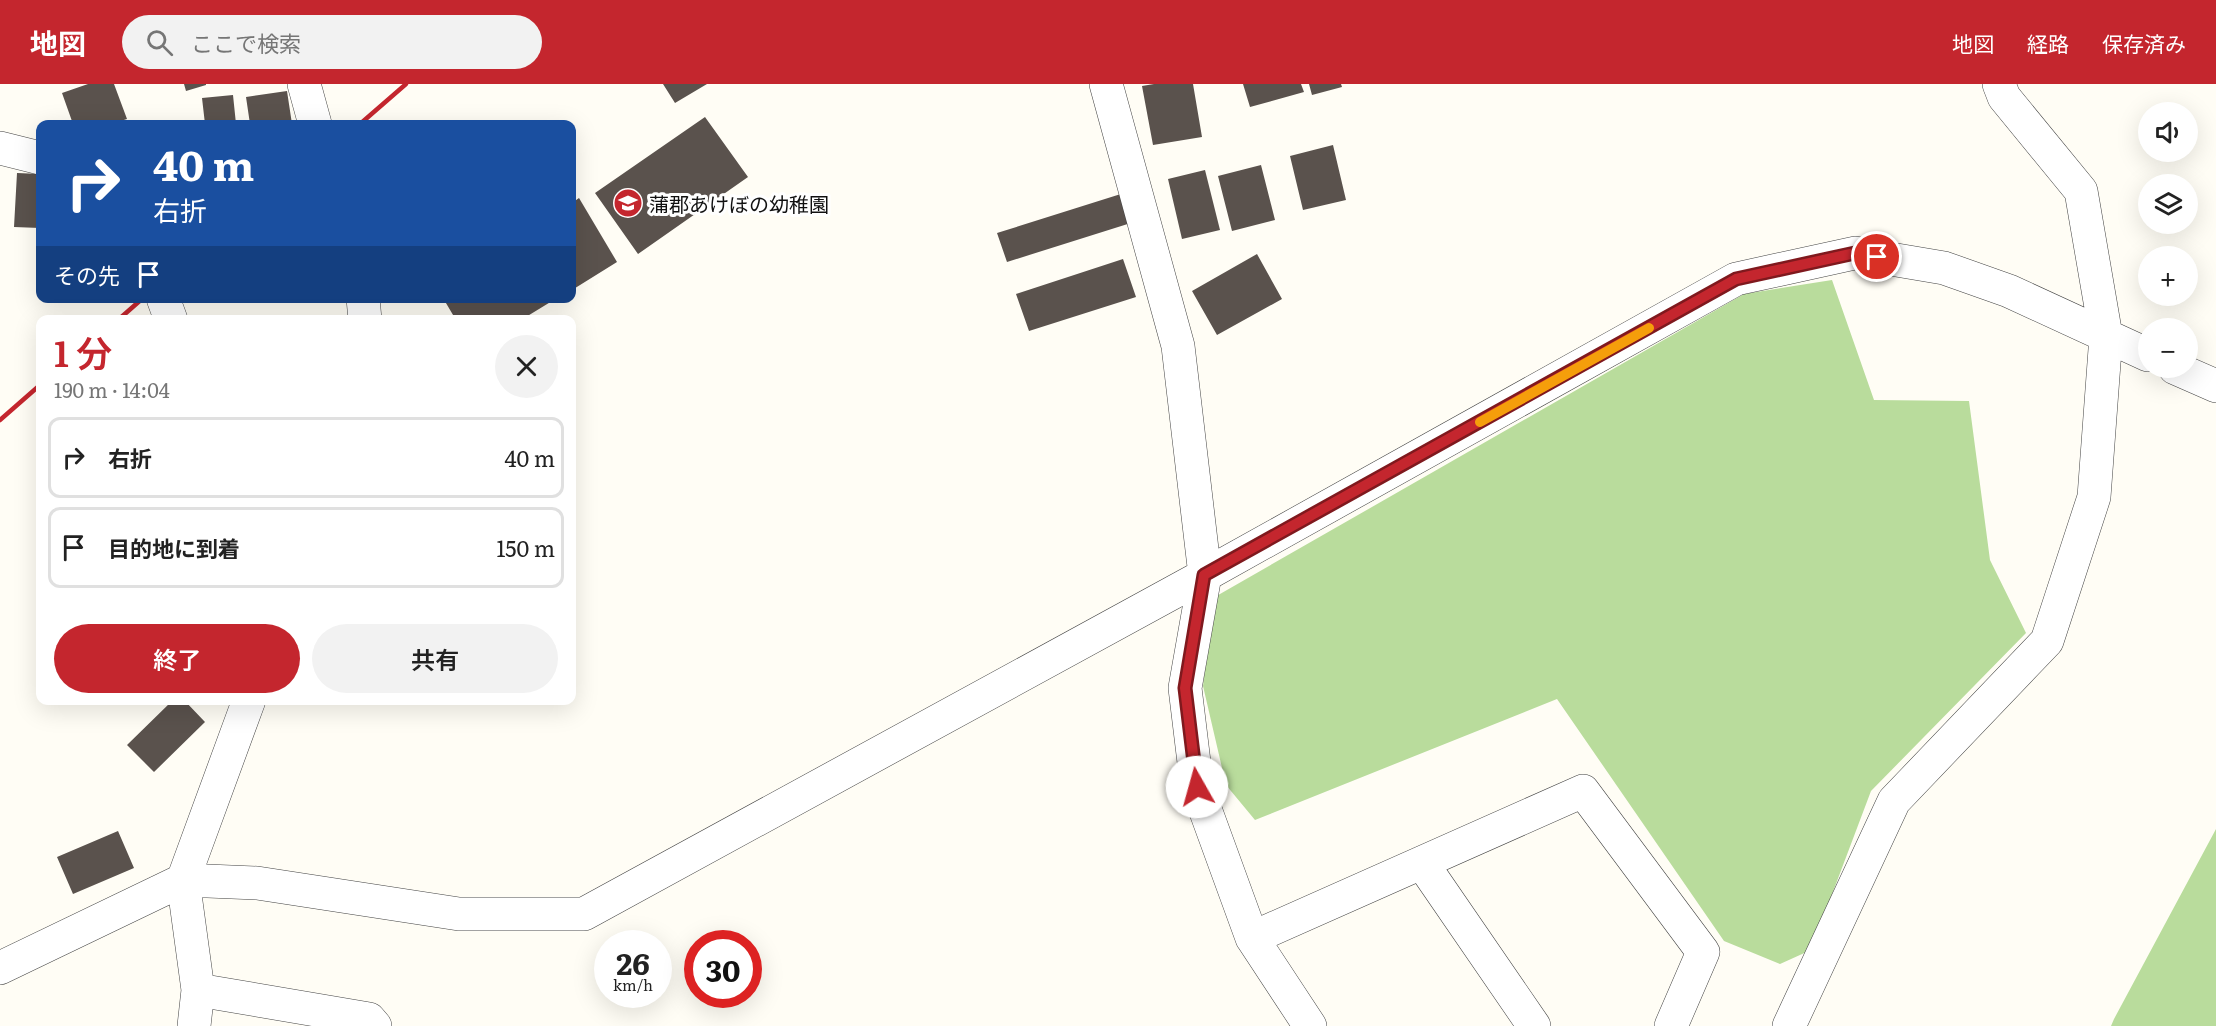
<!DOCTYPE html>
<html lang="ja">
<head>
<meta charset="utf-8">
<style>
  body { margin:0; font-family:Literata,"Noto Sans JP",serif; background:#f2f2f2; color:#222; height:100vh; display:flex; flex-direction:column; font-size:22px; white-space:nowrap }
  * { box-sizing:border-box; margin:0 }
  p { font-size:20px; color:#767676 }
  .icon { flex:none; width:33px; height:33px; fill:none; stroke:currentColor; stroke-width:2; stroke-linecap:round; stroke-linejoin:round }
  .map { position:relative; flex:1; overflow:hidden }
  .details { position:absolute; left:36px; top:231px; width:540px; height:390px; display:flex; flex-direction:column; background:#fff; border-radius:12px; box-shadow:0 6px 24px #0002 }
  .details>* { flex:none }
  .banner { position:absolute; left:36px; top:36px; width:540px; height:183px; border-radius:12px; box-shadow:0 6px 24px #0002; background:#1a4fa0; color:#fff; overflow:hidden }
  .fabs { position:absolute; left:2138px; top:18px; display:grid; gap:12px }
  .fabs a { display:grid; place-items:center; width:60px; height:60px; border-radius:50%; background:#fff; box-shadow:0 6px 24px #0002; font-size:30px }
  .speed { position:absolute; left:594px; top:846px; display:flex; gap:12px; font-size:30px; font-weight:700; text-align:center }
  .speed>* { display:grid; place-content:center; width:78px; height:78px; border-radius:50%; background:#fff; box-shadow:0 6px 24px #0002; line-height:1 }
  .speed small { font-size:15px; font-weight:400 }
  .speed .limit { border:9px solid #d22; background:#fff; color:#111 }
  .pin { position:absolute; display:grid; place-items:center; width:51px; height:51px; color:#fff; margin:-26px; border:3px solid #fff; border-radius:50%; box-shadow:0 2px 6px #0007 }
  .me { position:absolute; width:66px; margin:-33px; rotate:353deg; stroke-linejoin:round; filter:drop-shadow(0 0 4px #0008) }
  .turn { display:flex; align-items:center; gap:21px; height:126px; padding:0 18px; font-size:27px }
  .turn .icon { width:78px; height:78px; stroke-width:2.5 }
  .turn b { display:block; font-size:42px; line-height:51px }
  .then { display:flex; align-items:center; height:57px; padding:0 18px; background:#0003; gap:12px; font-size:22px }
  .round { display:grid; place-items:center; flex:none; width:63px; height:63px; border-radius:32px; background:#f2f2f2 }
  .overview { display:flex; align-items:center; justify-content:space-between; height:102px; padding:0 18px }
  h1 { font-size:36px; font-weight:600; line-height:45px; color:#c4262e }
  .primary-button { display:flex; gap:12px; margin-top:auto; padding:12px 18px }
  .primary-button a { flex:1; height:69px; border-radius:36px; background:#c4262e; color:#fff; font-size:24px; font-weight:600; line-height:69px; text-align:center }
  .primary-button a+a { background:#f2f2f2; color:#222 }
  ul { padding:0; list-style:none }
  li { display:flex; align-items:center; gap:18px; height:81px; margin:0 12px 9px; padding:0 6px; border:3px solid #e0e0e0; border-radius:12px }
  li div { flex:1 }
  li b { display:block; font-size:22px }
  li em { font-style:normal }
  header { display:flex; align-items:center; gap:36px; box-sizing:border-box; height:84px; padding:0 30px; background:#c4262e; color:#fff }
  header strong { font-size:28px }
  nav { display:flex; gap:33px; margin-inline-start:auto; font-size:21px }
  .search { width:420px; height:54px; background:#f2f2f2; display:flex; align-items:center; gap:15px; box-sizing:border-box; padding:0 21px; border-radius:33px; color:#767676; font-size:22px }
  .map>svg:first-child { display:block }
  .forest { fill:#b9dc9c }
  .building { fill:#5a524d }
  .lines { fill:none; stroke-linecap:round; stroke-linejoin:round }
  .minor-casing { stroke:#444; stroke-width:34 }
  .minor { stroke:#fff; stroke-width:33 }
  .rail { stroke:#c4262e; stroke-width:4.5 }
  .route-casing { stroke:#7f191e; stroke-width:15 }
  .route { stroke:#c4262e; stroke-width:10 }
  .slow { stroke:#f59e0b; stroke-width:10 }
  .labels { text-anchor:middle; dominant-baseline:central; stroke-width:6; stroke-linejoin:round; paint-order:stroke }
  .poi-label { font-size:20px; fill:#111; stroke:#fff; text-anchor:start }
</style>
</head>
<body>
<header>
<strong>地図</strong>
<div class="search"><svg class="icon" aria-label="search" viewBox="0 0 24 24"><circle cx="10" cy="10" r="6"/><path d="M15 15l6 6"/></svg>ここで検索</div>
<nav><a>地図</a><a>経路</a><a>保存済み</a></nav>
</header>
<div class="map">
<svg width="2216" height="942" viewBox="0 0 2216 942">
  <rect width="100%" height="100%" fill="#fffdf5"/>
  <!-- forest -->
  <path class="forest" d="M1832,196L1874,316L1969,317L1990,476L2026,549L1871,707L1811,866L1780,880L1724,857L1557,615L1255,736L1226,701L1203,602L1213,514L1744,210Z
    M2216,745V942H2111L2114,935Z"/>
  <!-- building -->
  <path class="building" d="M88,0H114L127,35L111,40H73L62,9Z
    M184,0H206V1L186,7Z
    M663,0H707L675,19Z
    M1154,0H1193L1202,53L1153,61L1142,2Z
    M1243,0H1301L1304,8L1250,23Z
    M1309,0H1341L1342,3L1312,11Z
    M287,7L292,40H250L246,13Z
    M233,11L236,40H205L202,14Z
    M705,33L748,93L638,170L595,109Z
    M1333,61L1346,116L1303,126L1290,72Z
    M1261,81L1275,136L1232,147L1218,92Z
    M1205,86L1220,146L1182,155L1168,95Z
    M17,89L40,90V144L14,143Z
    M1124,109L1134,138L1007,178L997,149Z
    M579,114L617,178L572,206V119Z
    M1257,170L1282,215L1217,251L1192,207Z
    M1123,175L1136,213L1029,247L1016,210Z
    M443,214H557L521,236H456Z
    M173,616H184L205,638L154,688L127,661Z
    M118,747L134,784L73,810L57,773Z"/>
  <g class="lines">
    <!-- minor casing -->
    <g class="minor-casing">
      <path id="minor" d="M304,0L315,40
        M1106,0L1178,262L1205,491L1185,604L1197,703L1252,854L1310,942
        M0,64L40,74
        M163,214L171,236
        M363,214L365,236
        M2175,284L2216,302
        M1422,779L1534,942
        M1252,854L1583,707L1703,868L1671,942
        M0,884L183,796L257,799L459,830H584L1205,491L1736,195L1855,169L1944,184L2009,207L2148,271
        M198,906L369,935L375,942
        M194,942L198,906L183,796L249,616
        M1789,942L1894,717L2047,557L2094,413L2106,252L2081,107L2004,13L1999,0"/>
    </g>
    <!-- minor -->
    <use href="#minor" class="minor"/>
    <!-- rail -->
    <path class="rail" d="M360,40L406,0
      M118,236L143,214
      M0,336L40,301"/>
  </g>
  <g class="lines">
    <!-- route casing -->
    <g class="route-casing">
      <path id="route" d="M1197,703L1185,604L1204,491L1736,195L1855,169L1877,173"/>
    </g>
    <!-- route -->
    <use href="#route" class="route"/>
    <!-- slow -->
    <path class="slow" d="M1480,338L1649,244"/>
  </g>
  <!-- icons -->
  <defs>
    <g id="school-disc" transform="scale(1.5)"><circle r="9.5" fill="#c4262e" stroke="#fff"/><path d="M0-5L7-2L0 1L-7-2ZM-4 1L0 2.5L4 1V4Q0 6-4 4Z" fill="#fff"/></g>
  </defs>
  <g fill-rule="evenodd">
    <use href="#school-disc" x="628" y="119"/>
  </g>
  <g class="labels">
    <!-- poi labels -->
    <g class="poi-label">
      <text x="649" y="119">蒲郡あけぼの幼稚園</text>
    </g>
  </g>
</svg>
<div class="fabs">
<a><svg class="icon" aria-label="sound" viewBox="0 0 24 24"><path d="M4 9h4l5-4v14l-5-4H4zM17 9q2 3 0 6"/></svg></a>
<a><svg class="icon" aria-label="layers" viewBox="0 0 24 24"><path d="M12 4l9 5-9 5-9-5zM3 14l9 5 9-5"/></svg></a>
<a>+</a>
<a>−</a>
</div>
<div class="speed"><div>26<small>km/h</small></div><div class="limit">30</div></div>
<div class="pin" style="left:1877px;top:173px;background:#d93025"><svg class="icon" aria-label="arrive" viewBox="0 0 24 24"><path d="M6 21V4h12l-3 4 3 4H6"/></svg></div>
<svg class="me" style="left:1197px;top:703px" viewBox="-20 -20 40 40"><circle r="19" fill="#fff"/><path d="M0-13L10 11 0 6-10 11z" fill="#c4262e"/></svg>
<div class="banner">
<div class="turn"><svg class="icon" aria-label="right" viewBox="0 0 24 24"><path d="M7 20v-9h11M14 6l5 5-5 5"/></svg><div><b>40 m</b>右折</div></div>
<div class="then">その先<svg class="icon" aria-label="arrive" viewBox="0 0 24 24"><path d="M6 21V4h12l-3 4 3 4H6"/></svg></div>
</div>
<section class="details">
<div class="overview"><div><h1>1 分</h1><p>190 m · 14:04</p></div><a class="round"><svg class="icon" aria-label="close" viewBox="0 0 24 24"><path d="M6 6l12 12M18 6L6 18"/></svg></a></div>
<ul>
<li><svg class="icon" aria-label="right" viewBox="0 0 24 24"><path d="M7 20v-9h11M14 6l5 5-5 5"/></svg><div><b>右折</b></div><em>40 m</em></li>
<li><svg class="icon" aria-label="arrive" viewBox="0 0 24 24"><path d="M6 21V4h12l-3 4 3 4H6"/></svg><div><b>目的地に到着</b></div><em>150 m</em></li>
</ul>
<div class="primary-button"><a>終了</a><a>共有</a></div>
</section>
</div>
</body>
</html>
